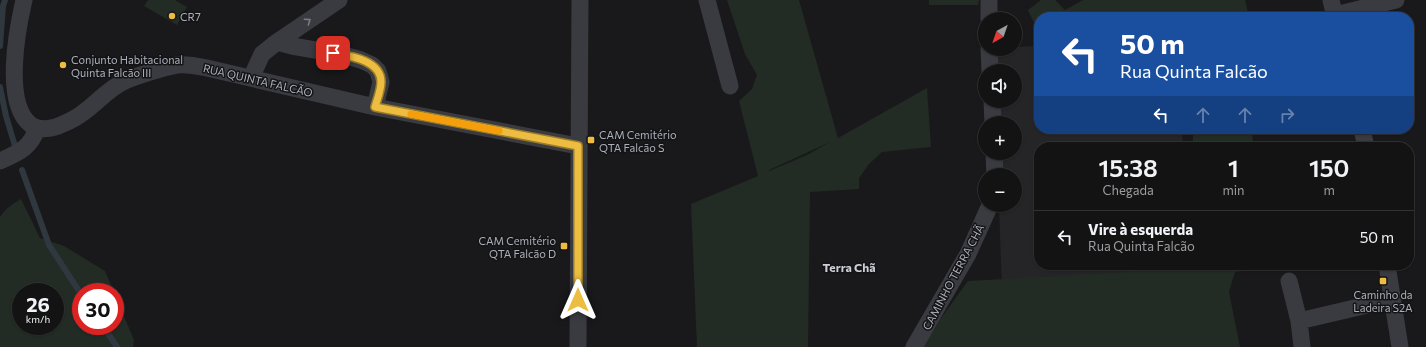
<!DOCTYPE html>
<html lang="pt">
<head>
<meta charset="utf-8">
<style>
  body { margin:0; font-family:Commissioner,sans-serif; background:#202022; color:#f1f3f6; height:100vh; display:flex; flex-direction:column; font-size:15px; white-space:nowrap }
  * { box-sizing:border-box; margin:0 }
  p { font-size:13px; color:#9d9ea0 }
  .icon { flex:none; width:22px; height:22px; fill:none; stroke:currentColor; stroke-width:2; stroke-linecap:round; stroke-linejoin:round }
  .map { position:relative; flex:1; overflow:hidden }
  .panel { position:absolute; left:1034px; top:142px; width:380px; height:128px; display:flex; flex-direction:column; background:#131314; border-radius:16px; box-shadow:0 1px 3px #0004,0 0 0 1px #323234 }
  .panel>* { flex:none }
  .top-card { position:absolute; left:1034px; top:12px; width:380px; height:122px; border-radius:16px; box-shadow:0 1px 3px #0004,0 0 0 1px #323234; background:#1a4fa0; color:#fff; overflow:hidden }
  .needle { width:26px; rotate:220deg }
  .tools { position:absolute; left:978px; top:12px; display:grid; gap:8px }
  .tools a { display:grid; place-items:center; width:44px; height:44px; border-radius:50%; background:#131314; box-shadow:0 1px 3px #0004,0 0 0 1px #323234; font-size:20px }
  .speed { position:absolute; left:12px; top:283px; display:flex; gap:8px; font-size:20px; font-weight:700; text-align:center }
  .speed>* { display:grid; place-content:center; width:52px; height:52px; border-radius:50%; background:#131314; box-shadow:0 1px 3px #0004,0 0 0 1px #323234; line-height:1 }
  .speed small { font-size:10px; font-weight:400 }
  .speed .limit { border:6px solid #d22; background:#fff; color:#111 }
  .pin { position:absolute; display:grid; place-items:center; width:34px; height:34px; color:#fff; margin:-17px; border-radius:8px; box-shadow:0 2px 6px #0006 }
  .me { position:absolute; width:44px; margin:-22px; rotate:0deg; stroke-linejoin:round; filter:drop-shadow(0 0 3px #0008) }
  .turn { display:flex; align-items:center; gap:14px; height:84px; padding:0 20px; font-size:18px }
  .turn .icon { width:52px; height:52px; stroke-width:2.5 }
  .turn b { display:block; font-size:28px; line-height:34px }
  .lanes { display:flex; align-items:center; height:38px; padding:0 20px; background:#0003; justify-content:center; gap:20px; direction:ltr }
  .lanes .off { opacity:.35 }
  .eta { display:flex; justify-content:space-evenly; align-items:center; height:68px; text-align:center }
  .eta b { font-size:24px; font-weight:600; line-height:28px }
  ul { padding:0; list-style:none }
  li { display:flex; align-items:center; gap:12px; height:52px; padding:0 20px; border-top:1px solid #323234 }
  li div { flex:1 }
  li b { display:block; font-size:15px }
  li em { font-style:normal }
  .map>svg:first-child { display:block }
  .built { fill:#252528 }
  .green { fill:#232b25; fill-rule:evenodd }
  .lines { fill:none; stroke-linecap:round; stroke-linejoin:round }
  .stream { stroke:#2f373f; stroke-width:6 }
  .minor { stroke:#3a3b40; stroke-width:17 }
  .oneway { stroke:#797b83 }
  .route-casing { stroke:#997b2a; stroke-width:10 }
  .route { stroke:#ecbd41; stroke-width:7 }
  .slow { stroke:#f59e0b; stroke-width:7 }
  .poi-dot { fill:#ecbd41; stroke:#141416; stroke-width:1.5 }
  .labels { text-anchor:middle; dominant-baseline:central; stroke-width:3; stroke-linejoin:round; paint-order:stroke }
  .poi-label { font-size:11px; fill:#acb0ba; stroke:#141416; text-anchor:start }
  .street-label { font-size:11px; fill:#acb0ba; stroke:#141416 }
  .neighbourhood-label { font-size:12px; font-weight:bold; fill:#cdcfd7; stroke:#141416 }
</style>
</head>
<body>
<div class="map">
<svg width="1426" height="347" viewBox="0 0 1426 347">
  <rect width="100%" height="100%" fill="#19191b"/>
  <!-- built -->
  <path class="built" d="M1039,46V129H1182L1183,147H1039V265H1189L1192,317L1002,290L999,205H1015V175H997L996,153H1015V123H995L994,101H1015V71H993L992,49H1015V47Z"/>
  <!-- green -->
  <path class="green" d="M148,0H175L187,7L177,25L144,6Z
    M727,0H799L838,138L927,88L931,147L882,152L869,164L859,178V189L810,192L808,347H697L691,204L758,176L739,101L752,89L757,75L745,54ZM830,142L807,155L769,171V170Z
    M929,0H979L978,5H929Z
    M1041,0H1055L1065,10L1083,0H1245L1249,17H1039V34L1028,10Z
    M1193,129H1252L1253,147H1193Z
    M1168,142V147H1112V145Z
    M21,199L40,238L64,246L105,271L114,292H81V326H115V295L134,340L133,347H0V217C5,209 12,204 21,199ZM21,292H55V326H21Z
    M1195,265H1293L1235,272L1229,292L1240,347H923L939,321L968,281L1195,268Z"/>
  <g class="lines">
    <!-- stream -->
    <path class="stream" d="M0,46L3,6L5,0
      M0,87L6,116L15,146
      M22,170L49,245L81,294
      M103,326L117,347"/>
    <!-- minor -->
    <path class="minor" d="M24,0C17,30 3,104 31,125C40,131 53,129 63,124C70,121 78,117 84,112C98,102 109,88 125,81C136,76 165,67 177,65C187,64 197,66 207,68L375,107L578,146
      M707,0L730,86
      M1331,0L1335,17
      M1335,15L1396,0
      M989,19V0
      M277,42L292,46L344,55L361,60L372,65L378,71L381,82L375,107
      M989,49L990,71
      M251,78L262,54L277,42L339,0
      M992,101L993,123
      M1362,129L1366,147
      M994,153L995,175
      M0,161C18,153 31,148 37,128
      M1387,265L1400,347
      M1289,281L1299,321
      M578,347L580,0
      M914,347L968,254L990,205
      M1302,347L1299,321L1393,299"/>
  </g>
  <!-- one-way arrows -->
  <defs><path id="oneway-chevron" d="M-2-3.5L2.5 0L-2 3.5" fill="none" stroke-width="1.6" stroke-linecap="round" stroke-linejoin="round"/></defs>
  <use class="oneway" href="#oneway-chevron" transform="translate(308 21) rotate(-34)"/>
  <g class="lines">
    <!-- route casing -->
    <g class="route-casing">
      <path id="route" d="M333,53C350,56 381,60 381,82C381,90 377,100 375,107L578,146V300"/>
    </g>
    <!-- route -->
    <use href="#route" class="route"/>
    <!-- slow -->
    <path class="slow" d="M411,114L499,131"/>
  </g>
  <!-- markers -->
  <g class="poi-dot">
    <circle cx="172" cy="16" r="4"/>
    <circle cx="63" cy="65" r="4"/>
    <rect x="587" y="136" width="8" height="8" rx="2"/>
    <rect x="560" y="242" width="8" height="8" rx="2"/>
    <rect x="1379" y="277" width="8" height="8" rx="2"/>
  </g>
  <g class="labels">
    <!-- poi labels -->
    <g class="poi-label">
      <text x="180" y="16">CR7</text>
      <text x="71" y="59">Conjunto Habitacional<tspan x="71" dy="13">Quinta Falcão III</tspan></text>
      <text x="599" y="134">CAM Cemitério<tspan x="599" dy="13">QTA Falcão S</tspan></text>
      <text x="556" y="240" text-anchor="end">CAM Cemitério<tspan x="556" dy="13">QTA Falcão D</tspan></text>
      <text x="1383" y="294" text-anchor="middle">Caminho da<tspan x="1383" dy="13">Ladeira S2A</tspan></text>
    </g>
    <!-- street labels -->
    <g class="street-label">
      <text transform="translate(258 80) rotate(13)">RUA QUINTA FALCÃO</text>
      <text transform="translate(953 277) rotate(-62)">CAMINHO TERRA CHÃ</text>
    </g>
    <!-- neighbourhood labels -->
    <g class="neighbourhood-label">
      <text x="849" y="267">Terra Chã</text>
    </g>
  </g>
</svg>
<div class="tools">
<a><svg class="needle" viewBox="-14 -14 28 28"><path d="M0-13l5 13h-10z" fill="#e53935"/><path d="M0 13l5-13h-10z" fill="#9d9ea0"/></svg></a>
<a><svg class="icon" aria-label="sound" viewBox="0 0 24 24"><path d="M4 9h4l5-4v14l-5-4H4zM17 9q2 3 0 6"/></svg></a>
<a>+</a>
<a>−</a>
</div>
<div class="speed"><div>26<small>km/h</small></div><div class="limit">30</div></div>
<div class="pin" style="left:333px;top:53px;background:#d93025"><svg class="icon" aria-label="arrive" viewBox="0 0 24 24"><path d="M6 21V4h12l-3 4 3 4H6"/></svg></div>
<svg class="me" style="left:578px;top:300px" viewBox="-20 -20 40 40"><path d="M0-17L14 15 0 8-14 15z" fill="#ecbd41" stroke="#fff" stroke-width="4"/></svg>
<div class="top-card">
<div class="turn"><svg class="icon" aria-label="left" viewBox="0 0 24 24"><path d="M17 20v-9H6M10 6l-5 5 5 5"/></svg><div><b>50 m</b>Rua Quinta Falcão</div></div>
<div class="lanes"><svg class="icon" aria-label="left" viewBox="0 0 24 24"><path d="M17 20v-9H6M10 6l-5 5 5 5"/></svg><svg class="icon off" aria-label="ahead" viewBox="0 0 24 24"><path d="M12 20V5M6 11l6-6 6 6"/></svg><svg class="icon off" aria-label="ahead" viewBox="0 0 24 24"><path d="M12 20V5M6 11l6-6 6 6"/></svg><svg class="icon off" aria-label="right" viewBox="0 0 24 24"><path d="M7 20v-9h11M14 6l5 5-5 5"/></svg></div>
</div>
<section class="panel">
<div class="eta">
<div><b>15:38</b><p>Chegada</p></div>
<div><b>1</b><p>min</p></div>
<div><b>150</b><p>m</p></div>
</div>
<ul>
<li><svg class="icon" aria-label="left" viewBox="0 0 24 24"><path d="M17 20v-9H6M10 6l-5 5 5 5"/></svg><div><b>Vire à esquerda</b><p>Rua Quinta Falcão</p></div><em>50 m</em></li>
</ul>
</section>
</div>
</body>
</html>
